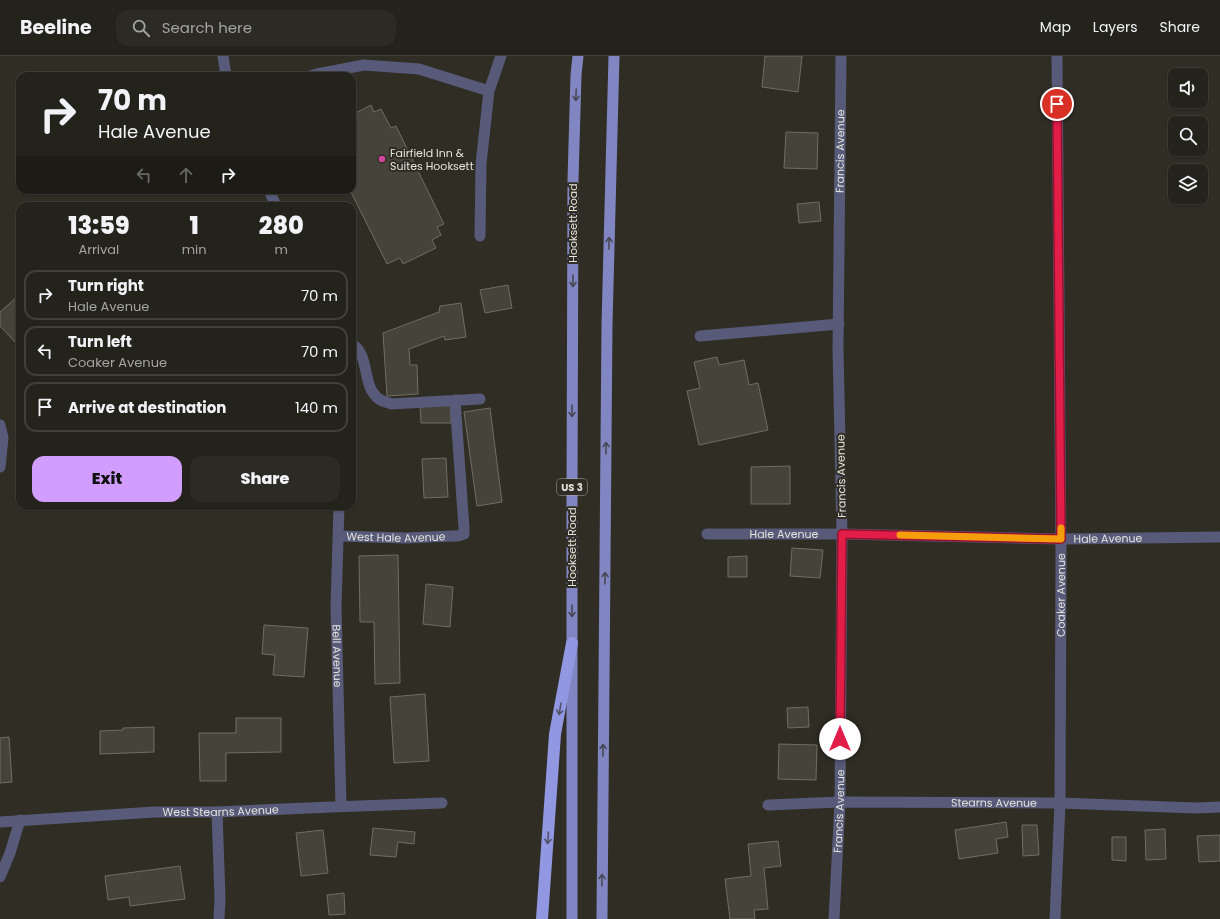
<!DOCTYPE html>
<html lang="en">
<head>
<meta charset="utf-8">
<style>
  body { margin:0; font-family:Poppins,sans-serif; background:#2b2a24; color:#f1f3f6; height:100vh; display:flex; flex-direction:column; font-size:15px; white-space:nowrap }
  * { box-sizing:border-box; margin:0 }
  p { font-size:13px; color:#a3a4a3 }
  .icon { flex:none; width:22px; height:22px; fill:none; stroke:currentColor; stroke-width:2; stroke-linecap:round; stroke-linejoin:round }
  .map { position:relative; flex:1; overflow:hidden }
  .drawer { position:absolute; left:16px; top:146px; width:340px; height:308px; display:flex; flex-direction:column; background:#23221b; border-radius:12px; box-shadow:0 1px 3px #0004,0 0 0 1px #403f3a }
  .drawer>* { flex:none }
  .guide { position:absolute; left:16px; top:16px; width:340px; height:122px; border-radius:12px; box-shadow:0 1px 3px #0004,0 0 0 1px #403f3a; background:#23221b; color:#f1f3f6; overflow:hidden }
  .tools { position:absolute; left:1168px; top:12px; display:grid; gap:8px }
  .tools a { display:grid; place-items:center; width:40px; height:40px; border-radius:8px; background:#23221b; box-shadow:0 1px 3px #0004,0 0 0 1px #403f3a; font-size:20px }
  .pin { position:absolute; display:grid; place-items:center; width:34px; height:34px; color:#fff; margin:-17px; border:2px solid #fff; border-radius:50%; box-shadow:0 1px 4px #0007 }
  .me { position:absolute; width:44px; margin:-22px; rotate:0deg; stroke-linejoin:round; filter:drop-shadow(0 0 3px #0008) }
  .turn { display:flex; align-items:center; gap:14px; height:84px; padding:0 16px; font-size:18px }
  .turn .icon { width:52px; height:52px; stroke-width:2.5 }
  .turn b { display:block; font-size:28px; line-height:34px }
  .lanes { display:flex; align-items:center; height:38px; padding:0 16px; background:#0003; justify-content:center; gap:20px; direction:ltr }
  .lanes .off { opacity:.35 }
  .eta { display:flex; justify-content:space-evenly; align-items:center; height:68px; text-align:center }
  .eta b { font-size:24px; font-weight:800; line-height:28px }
  .primary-button { display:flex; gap:8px; margin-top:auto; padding:8px 16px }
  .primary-button a { flex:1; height:46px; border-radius:12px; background:#d19dfe; color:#111; font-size:16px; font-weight:800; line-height:46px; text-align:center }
  .primary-button a+a { background:#2b2a24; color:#f1f3f6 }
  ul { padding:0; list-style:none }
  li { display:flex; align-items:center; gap:12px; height:50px; margin:0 8px 6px; padding:0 8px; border:2px solid #403f3a; border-radius:12px }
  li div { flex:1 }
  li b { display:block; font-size:15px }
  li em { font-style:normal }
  header { display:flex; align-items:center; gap:24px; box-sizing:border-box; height:56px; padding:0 20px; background:#23221b; border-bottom:1px solid #403f3a }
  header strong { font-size:19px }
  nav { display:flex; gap:22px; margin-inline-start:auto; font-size:14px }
  .search { width:280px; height:36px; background:#2b2a24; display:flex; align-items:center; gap:10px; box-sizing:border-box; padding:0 14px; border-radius:12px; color:#a3a4a3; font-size:15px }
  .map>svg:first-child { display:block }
  .building { fill:#46443a; stroke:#706e63 }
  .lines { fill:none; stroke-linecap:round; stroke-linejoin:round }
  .service { stroke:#575a78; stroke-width:11 }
  .minor { stroke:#575a78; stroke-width:11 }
  .primary { stroke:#8186c3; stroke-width:11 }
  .motorway { stroke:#9197e1; stroke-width:12 }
  .oneway { stroke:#484854 }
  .oneway2 { stroke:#515266 }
  .route-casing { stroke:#92132f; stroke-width:10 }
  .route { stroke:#e11d48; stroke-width:7 }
  .slow { stroke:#f59e0b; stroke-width:7 }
  .hotel-dot { fill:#d1479c; stroke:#2f2d24; stroke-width:1.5 }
  .labels { text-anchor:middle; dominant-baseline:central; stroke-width:4; stroke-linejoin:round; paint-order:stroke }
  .shield { fill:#2f2d24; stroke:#aeaca6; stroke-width:1 }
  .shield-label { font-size:10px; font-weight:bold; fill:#e5e3dd }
  .street-label { font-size:11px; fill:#e5e3dd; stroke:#2f2d24 }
  .poi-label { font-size:11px; fill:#e5e3dd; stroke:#2f2d24; text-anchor:start }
</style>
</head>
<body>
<header>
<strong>Beeline</strong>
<div class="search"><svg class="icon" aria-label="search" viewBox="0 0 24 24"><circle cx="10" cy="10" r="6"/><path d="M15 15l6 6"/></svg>Search here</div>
<nav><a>Map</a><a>Layers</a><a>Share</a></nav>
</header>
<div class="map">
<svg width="1220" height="863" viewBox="0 0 1220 863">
  <rect width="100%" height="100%" fill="#2f2d24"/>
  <!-- building -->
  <path class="building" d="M765,0H802L798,36L762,31Z
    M371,49L374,56L381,53L391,72L396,70L444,168L437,171L441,179L432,184L436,192L403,208L400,202L387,208L350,134H352V59Z
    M786,76L818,77L817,113L784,112Z
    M819,146L821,165L799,167L797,148Z
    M508,229L512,252L485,257L480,234Z
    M18,240L20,242V283L16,287L0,270V256Z
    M461,247L466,281L445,284L444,280L409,293L410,309H417L418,338L387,340L383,277L439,256L440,250Z
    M717,301L719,309L744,304L749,329L758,327L768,374L699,389L687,335L700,332L694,306Z
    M420,349H451V367H421Z
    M490,352L502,446L477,450L464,356Z
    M446,402L448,441L424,442L422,403Z
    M790,410V448H751V411Z
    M792,492L823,494L820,522L790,520Z
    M398,499L400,627L375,628L374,566H360L359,500Z
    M747,500V521H728V501Z
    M426,528L453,531L450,571L423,568Z
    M264,569L308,572L304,621L273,619L275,599L262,598Z
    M425,638L429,705L394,707L390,641Z
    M808,651L809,671L788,672L787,652Z
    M236,662H281V696L226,697V725H200L199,677H236Z
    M154,671V696L100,698V675L123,674V672Z
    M9,681L12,726L0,727V682Z
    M779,688L817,689L816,724L778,723Z
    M1006,766L1008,781L996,783L998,797L959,803L955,774Z
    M1022,769H1037L1039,799L1023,800Z
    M373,772L415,776L414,788L398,786L396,801L370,799Z
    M1165,773L1166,803L1146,804L1145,774Z
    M323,774L328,817L301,820L296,777Z
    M1220,779V805L1199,806L1197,780Z
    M1112,781H1126V805L1112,804Z
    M778,785L781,810L764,812L768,853L754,854L755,863H730L725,823L751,820L748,788Z
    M180,810L185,843L130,850L129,841L108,844L105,820Z
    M344,837L345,858L329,859L327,839Z"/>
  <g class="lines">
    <!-- service -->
    <path class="service" d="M310,20L317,18L364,9L419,13L489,35
      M480,180L481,108L489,35L501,0
      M700,280L839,268
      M352,288C371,300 361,330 379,343C382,346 388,346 391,348L480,343
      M453,480H458L464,478V472L455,344
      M217,756L220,842L219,863
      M0,821L10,797L20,764"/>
    <!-- minor -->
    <g class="minor">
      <path d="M223,0L226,20"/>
      <path d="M269,134L276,150"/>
      <path d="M0,369L3,382L0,411"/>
      <path id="s1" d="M339,450L336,551L341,750"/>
      <path id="s2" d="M707,478H842L1061,483L1220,481"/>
      <path id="s3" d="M339,480L405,482L453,480"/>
      <path id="s4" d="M768,749L840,746L1060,747L1196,752L1220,751"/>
      <path id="s5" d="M0,766L155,756H217L331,751L442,747"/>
      <path id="s6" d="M834,863L840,746L842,478L838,293L841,0"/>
      <path id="s7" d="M1055,863L1060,747L1061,503L1057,0"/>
    </g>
    <!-- primary -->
    <path class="primary" d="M572,863V446L573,124L576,19L578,0
      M602,863L607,268L614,0"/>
    <!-- motorway -->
    <path class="motorway" d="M542,863L555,678L572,587"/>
  </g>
  <!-- one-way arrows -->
  <defs><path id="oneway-shaft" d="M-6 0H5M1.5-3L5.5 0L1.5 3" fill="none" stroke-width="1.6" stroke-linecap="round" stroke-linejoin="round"/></defs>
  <g class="oneway">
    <use href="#oneway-shaft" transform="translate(576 39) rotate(92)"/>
    <use href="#oneway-shaft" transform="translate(609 187) rotate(-89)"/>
    <use href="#oneway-shaft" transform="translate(573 225) rotate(90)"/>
    <use href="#oneway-shaft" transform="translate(572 355) rotate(90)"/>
    <use href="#oneway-shaft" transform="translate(606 392) rotate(-89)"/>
    <use href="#oneway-shaft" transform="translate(605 522) rotate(-89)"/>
    <use href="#oneway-shaft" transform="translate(572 555) rotate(90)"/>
    <use href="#oneway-shaft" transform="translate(603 694) rotate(-89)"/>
    <use href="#oneway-shaft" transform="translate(602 824) rotate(-89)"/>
  </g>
  <g class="oneway2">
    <use href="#oneway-shaft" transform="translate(560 653) rotate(100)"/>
    <use href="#oneway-shaft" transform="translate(548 782) rotate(94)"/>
  </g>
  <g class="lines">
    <!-- route casing -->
    <g class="route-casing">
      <path id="route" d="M840,683L842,478L1061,483L1057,48"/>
    </g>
    <!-- route -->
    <use href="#route" class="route"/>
    <!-- slow -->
    <path class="slow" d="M900,479L1061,483V472"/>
  </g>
  <!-- markers -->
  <circle class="hotel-dot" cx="382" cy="103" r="4"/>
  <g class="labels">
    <!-- shield labels -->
    <rect class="shield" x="557" y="423" width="30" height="16" rx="3"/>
    <g class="shield-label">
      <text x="572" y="431">US 3</text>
    </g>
    <!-- street labels -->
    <g class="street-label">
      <text stroke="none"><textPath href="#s6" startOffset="768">Francis Avenue</textPath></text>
      <text transform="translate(573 167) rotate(-90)">Hooksett Road</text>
      <text transform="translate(841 420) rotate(-91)">Francis Avenue</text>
      <text stroke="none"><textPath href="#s2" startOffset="77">Hale Avenue</textPath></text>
      <text stroke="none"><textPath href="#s3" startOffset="57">West Hale Avenue</textPath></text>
      <text stroke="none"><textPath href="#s2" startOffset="401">Hale Avenue</textPath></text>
      <text transform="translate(572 491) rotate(-90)">Hooksett Road</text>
      <text stroke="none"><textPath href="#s7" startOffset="324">Coaker Avenue</textPath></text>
      <text stroke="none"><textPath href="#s1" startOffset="150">Bell Avenue</textPath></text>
      <text stroke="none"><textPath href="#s4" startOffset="226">Stearns Avenue</textPath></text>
      <text stroke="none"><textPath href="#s5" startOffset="221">West Stearns Avenue</textPath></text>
      <text stroke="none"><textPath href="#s6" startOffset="108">Francis Avenue</textPath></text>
    </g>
    <!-- poi labels -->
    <g class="poi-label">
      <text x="390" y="97">Fairfield Inn &amp;<tspan x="390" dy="13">Suites Hooksett</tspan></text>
    </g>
  </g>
</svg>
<div class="tools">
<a><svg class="icon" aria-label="sound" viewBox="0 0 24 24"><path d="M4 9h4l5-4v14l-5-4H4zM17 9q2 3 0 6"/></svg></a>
<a><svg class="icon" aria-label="search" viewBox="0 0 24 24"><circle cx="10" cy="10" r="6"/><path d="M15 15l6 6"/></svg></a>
<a><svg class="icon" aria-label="layers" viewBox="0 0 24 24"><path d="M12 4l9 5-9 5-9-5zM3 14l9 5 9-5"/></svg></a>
</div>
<div class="pin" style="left:1057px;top:48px;background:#d93025"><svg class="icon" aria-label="arrive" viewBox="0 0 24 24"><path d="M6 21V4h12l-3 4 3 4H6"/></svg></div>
<svg class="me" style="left:840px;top:683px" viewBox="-20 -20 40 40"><circle r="19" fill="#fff"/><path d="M0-13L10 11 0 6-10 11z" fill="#e11d48"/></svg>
<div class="guide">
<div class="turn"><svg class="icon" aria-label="right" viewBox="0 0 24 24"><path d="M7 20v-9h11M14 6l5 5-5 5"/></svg><div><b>70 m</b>Hale Avenue</div></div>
<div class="lanes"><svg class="icon off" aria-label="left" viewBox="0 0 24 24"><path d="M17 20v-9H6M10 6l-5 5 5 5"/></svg><svg class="icon off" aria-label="ahead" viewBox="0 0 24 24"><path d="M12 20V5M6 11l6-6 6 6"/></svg><svg class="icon" aria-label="right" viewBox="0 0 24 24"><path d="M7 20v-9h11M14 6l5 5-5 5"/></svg></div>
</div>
<section class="drawer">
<div class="eta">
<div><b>13:59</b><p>Arrival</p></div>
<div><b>1</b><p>min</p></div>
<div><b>280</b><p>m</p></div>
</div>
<ul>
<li><svg class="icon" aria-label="right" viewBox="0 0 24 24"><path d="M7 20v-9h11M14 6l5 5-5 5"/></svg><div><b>Turn right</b><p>Hale Avenue</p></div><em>70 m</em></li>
<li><svg class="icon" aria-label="left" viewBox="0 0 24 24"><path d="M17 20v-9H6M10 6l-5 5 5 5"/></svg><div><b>Turn left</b><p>Coaker Avenue</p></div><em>70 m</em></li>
<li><svg class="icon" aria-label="arrive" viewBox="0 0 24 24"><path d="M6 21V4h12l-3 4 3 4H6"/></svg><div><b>Arrive at destination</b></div><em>140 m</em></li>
</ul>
<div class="primary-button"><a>Exit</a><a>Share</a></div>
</section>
</div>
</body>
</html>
